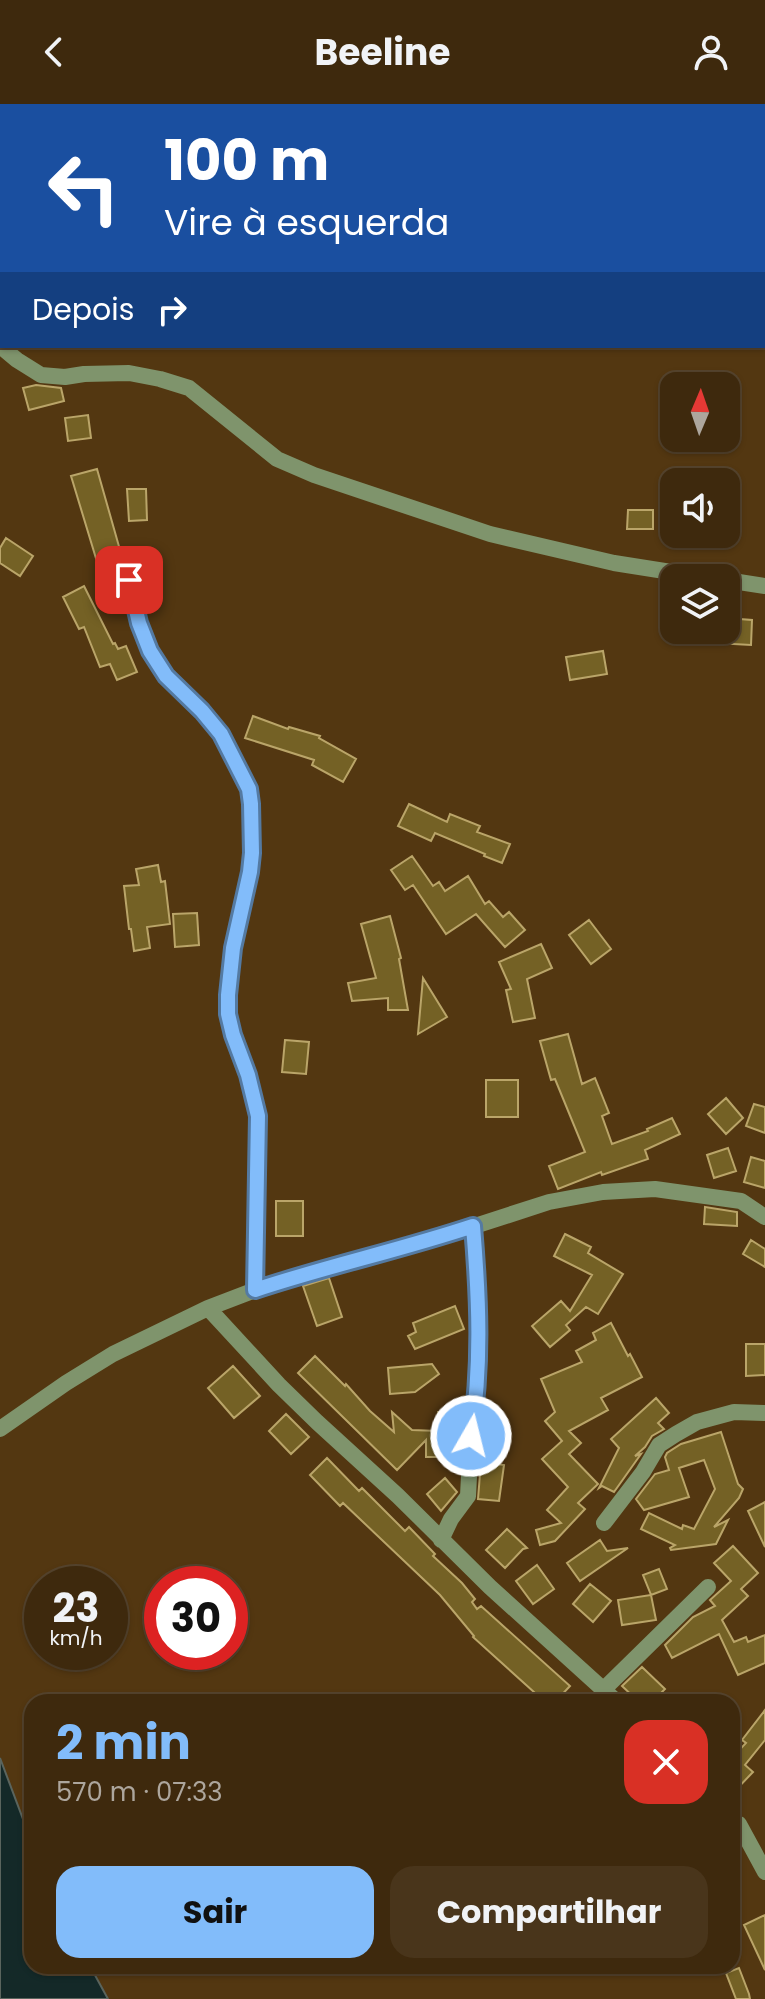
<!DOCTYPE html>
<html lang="pt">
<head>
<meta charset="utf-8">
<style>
  body { margin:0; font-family:Poppins,sans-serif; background:#49351b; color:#f1f3f6; height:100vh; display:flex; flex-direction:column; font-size:30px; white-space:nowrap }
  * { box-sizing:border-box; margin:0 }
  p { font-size:26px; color:#ada69d }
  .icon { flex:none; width:44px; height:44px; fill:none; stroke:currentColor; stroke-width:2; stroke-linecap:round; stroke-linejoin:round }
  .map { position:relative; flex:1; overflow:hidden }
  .panel { position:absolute; left:24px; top:1590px; width:716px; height:280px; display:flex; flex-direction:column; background:#3e290d; border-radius:24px; box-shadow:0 2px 6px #0004,0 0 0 2px #57452e }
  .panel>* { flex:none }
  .banner { position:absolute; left:0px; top:0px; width:766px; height:244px; box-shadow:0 2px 6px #0004,0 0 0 2px #57452e; background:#1a4fa0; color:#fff; overflow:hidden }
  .needle { width:52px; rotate:2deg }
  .tools { position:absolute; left:660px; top:268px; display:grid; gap:16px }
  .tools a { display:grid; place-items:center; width:80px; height:80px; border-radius:16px; background:#3e290d; box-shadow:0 2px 6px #0004,0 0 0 2px #57452e; font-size:40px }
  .speed { position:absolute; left:24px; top:1462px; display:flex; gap:16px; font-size:40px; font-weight:700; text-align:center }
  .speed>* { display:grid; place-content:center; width:104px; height:104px; border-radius:50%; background:#3e290d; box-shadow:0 2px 6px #0004,0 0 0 2px #57452e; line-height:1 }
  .speed small { font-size:20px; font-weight:400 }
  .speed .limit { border:12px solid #d22; background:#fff; color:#111 }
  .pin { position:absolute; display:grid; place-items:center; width:68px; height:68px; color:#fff; margin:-34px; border-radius:16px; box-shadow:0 4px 12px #0006 }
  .me { position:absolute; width:88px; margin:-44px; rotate:8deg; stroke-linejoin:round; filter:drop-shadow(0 0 6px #0008) }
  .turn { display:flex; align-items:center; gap:28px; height:168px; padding:0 32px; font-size:36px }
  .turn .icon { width:104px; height:104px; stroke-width:2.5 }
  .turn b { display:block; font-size:56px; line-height:68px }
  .then { display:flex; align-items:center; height:76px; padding:0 32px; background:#0003; gap:16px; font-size:30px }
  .round { display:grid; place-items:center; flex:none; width:84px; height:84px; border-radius:24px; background:#49351b }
  .headline { display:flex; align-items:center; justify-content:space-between; height:136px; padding:0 32px }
  h1 { font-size:48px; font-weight:700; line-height:60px; color:#82bcfa }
  .primary-button { display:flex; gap:16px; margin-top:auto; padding:16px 32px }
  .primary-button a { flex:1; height:92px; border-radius:24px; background:#82bcfa; color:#111; font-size:32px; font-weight:700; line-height:92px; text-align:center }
  .primary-button a+a { background:#49351b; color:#f1f3f6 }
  header { display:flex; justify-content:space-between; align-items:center; height:104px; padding:0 32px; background:#3e290d; font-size:36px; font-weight:700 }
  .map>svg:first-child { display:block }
  .water { fill:#142928; stroke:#5a645d; stroke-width:2 }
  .building { fill:#746125; stroke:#baa569; stroke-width:2 }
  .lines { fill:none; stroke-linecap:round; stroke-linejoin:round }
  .minor { stroke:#7f946c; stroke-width:16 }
  .route-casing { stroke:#547aa2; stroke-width:20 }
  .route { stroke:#82bcfa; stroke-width:14 }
</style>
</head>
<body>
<header><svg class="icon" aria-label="back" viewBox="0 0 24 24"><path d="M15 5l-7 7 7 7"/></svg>Beeline<svg class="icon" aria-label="person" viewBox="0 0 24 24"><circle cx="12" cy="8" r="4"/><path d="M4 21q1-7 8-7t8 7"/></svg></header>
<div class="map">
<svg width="765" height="1895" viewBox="0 0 765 1895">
  <rect width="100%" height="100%" fill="#533711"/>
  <!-- water -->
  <path class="water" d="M0,1654L32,1739V1862H90L108,1895H0Z"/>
  <!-- building -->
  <path class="building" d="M36,281L61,284L64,297L29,306L23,284Z
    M88,311L91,334L68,337L65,314Z
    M97,365L122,453L98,461L71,372Z
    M127,385H146L147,416L129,417Z
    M628,406H653V425H627Z
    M681,430H717L716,445L680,442Z
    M6,434L33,452L20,472L0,459V444Z
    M84,482L113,540L115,539L118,545L126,542L137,568L117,576L110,560L100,563L84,523L79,525L63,493Z
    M726,514L752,516L751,541L716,539V526H726Z
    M603,547L607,570L570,576L566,553Z
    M253,612L288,625L289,623L320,632L319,634L356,655L343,678L312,661L314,656L245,634Z
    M409,700L447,718L450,710L480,722L477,728L510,740L502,759L484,752L485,750L435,729L431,737L398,722Z
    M412,752L433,782L439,778L445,787L468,772L485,800L489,797L503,813L509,808L525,826L505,843L476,810L446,830L413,781L405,786L391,766Z
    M158,761L161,778L165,777L170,820L147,823L150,844L134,847L131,825H129L124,782L139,781L136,765Z
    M197,809L199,841L175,843L173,810Z
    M390,812L401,854L399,855L408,906H388V894L352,897L348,879L376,874L361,820Z
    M589,816L611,845L591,860L569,831Z
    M541,840L552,864L527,875L535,914L513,918L506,886L511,885L499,858Z
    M423,874L447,913L418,930Z
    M568,930L582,980L595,974L609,1009L602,1012L612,1040L648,1027L647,1025L672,1014L680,1030L645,1046L648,1055L602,1071L601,1068L558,1085L549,1062L585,1048L555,975L551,976L540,937Z
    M285,936L309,938L306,970L282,968Z
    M486,976H518V1013H486Z
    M726,994L743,1014L726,1030L708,1010Z
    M754,1000L765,1003V1029L746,1022Z
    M728,1044L736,1067L714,1074L707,1051Z
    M751,1053L765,1057V1084L744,1078Z
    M276,1097H303V1132H276Z
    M705,1103L737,1108V1122L704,1120Z
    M565,1130L591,1143L588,1149L623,1170L598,1210L586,1203L566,1221L570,1226L550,1243L532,1222L561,1197L570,1207L592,1171L554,1152Z
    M751,1136L765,1145V1163L743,1150Z
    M329,1174L342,1213L317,1222L303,1182Z
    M455,1202L464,1225L415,1245L408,1232L416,1228L413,1219Z
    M611,1219L628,1252L630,1250L642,1273L601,1294L608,1306L569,1327L581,1339L569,1350L598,1380L578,1399L585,1405L555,1437L540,1441L536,1426L561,1419L547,1406L568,1383L542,1355L562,1337L545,1317L555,1308L541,1275L582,1258L576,1247L596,1236L593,1229Z
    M746,1240H765V1271L746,1272Z
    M315,1252L345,1282L346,1280L370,1307L394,1328L392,1308L412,1326L438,1327V1308H454V1304L464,1305L459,1353H426V1336L397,1366L298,1269Z
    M432,1260L439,1270L415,1288L390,1290L388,1264Z
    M233,1262L260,1292L234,1314L208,1284Z
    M656,1294L669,1309L658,1319L664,1325L652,1332L645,1343L635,1352L641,1350L614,1388L602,1382L599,1384L619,1344L611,1335Z
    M286,1310L309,1333L291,1350L269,1327Z
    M721,1328L738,1380L743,1385L739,1394L714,1423L728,1416L716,1440L671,1446L670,1444L675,1441L641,1425L649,1409L682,1425L683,1421L694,1425L715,1385L704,1356L679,1364L689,1393L644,1406L636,1395L655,1370L669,1366L665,1353L667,1349L681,1340Z
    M327,1354L359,1387L362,1384L405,1427L409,1423L435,1450L433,1452L462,1479L475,1495L472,1498L477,1505L481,1502L570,1582L555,1598H545L473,1533L474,1532L440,1491L343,1399L340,1402L310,1371Z
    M481,1358L504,1361L499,1397L478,1395Z
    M445,1374L457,1388L441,1407L427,1390Z
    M765,1398V1443L748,1407Z
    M507,1425L527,1444L523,1445L505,1464L486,1446Z
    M600,1436L607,1447L628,1444L580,1477L567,1459Z
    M733,1442L758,1469L741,1485L748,1492L722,1516L734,1538L746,1533L748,1538L765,1531V1559L738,1571L719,1530L672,1554L665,1541L693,1513L715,1502L710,1496L731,1477L714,1459Z
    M537,1461L554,1485L533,1500L516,1477Z
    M659,1465L667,1485L651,1491L656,1516L622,1521L618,1496L651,1491L643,1471Z
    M590,1480L611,1497L593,1518L573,1500Z
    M642,1563L665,1585L652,1598H639L622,1582Z
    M765,1606V1636L745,1661L753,1668L732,1690V1654L746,1639L742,1636Z
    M765,1811V1866L744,1821Z
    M739,1864L749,1890L750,1895H736L726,1869Z"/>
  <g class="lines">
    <!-- minor -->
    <path class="minor" d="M0,242L17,256L41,271L65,273L84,270L129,269L160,275L189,284L277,355L314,371L490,430L614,459L709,474
      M129,476L139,519L150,547L166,572L202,607L221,630L249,685L251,700L252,749L250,768L233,844L228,891V910L233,931L248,971L258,1012L255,1186
      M726,476L765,482
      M208,1204L279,1281L317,1318L398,1392L490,1483L617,1598
      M0,1325L66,1279L113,1250L208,1204L255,1186L328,1163L450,1130L549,1098L603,1088L655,1085L741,1097L765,1113
      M604,1419L643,1368L659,1341L676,1330L697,1318L734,1308L765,1309
      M441,1436L451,1415L468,1392L471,1332L476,1296L479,1248L478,1204L473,1122
      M604,1585L708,1483
      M739,1720L765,1768"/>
  </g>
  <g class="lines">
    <!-- route casing -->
    <g class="route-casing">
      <path id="route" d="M129,476L139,519L150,547L166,572L202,607L221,630L249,685L251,700L252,749L250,768L233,844L228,891V910L233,931L248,971L258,1012L255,1186C327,1162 401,1146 473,1122C479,1194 482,1261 471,1332"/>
    </g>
    <!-- route -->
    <use href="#route" class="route"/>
  </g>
</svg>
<div class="tools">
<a><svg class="needle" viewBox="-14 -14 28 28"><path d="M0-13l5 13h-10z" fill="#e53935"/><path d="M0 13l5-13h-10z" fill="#ada69d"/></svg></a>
<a><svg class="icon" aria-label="sound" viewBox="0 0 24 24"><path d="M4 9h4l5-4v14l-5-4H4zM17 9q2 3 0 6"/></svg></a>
<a><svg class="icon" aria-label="layers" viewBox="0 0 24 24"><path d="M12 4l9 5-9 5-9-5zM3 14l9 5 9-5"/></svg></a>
</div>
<div class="speed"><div>23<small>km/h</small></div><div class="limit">30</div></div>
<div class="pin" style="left:129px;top:476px;background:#d93025"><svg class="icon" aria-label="arrive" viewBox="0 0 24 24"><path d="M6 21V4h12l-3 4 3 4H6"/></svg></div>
<svg class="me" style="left:471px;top:1332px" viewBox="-20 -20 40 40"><circle r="17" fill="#82bcfa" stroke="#fff" stroke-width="3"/><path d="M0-11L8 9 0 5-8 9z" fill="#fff"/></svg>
<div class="banner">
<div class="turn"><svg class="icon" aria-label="left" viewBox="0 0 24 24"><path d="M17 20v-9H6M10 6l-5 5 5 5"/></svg><div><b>100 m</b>Vire à esquerda</div></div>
<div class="then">Depois<svg class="icon" aria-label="right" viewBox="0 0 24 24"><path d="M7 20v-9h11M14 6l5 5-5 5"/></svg></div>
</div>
<section class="panel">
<div class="headline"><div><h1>2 min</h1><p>570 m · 07:33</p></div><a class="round" style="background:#d93025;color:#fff"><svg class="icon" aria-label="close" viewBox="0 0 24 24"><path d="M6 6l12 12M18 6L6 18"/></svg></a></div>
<div class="primary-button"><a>Sair</a><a>Compartilhar</a></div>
</section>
</div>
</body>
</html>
